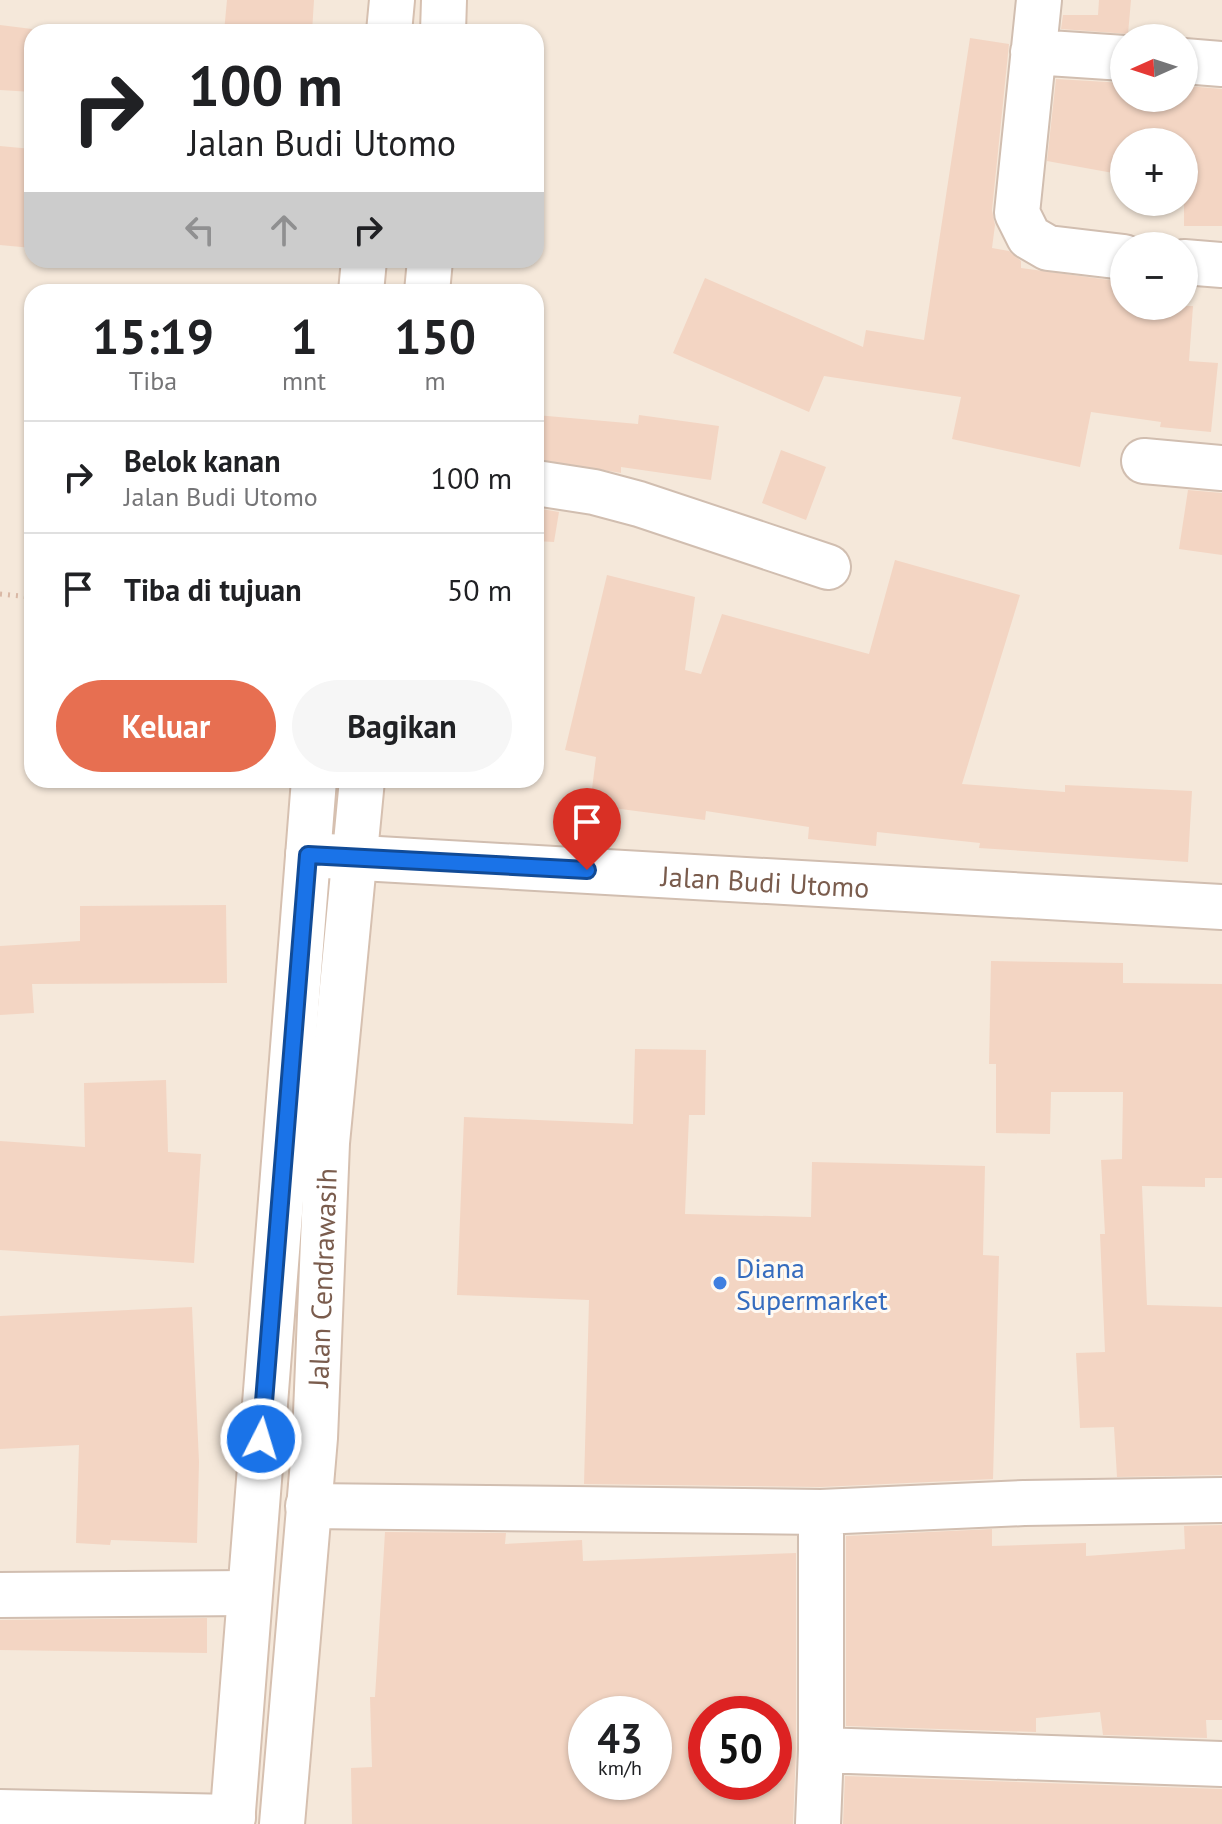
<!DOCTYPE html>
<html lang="id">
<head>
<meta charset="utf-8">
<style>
  body { margin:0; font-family:"PT Sans",sans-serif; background:#f6f6f6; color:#202124; height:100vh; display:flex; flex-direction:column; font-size:30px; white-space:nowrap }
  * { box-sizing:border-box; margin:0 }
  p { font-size:26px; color:#757577 }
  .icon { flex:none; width:44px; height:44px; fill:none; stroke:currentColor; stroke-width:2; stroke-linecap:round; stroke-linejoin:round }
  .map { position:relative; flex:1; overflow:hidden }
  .panel { position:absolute; left:24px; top:284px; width:520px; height:504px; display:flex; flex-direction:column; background:#fff; border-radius:24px; box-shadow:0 2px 6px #0004 }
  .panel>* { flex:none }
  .guide { position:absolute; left:24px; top:24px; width:520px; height:244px; border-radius:24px; box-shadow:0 2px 6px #0004; background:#fff; color:#202124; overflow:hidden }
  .needle { width:52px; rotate:267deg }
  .fabs { position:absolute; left:1110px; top:24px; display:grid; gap:16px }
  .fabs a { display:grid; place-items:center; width:88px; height:88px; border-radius:50%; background:#fff; box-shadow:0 2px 6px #0004; font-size:40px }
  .speed { position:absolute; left:568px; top:1696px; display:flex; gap:16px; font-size:40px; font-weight:700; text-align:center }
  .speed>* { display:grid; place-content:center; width:104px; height:104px; border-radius:50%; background:#fff; box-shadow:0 2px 6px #0004; line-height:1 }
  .speed small { font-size:20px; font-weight:400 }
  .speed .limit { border:12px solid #d22; background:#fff; color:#111 }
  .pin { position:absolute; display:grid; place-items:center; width:68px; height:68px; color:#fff; margin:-82px -34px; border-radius:50% 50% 50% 0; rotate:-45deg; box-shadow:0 0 8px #0007 }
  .pin .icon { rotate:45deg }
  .me { position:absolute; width:88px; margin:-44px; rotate:5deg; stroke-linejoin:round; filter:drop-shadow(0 0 6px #0008) }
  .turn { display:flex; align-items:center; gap:28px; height:168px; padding:0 32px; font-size:36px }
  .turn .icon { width:104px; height:104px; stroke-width:2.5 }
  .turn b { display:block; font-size:56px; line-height:68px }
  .lanes { display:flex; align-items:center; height:76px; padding:0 32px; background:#0003; justify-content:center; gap:40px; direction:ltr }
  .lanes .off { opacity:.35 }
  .eta { display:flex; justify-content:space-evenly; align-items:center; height:136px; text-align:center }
  .eta b { font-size:48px; font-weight:700; line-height:56px }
  .button { display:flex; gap:16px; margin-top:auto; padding:16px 32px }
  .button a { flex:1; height:92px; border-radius:48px; background:#e76f51; color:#fff; font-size:32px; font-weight:700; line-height:92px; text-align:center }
  .button a+a { background:#f6f6f6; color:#202124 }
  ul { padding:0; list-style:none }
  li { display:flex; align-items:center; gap:24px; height:112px; padding:0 32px; border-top:2px solid #e0e0e0 }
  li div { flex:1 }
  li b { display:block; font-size:30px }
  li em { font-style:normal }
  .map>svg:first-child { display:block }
  .residential { fill:#f5e8da; fill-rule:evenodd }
  .building { fill:#f3d5c3; fill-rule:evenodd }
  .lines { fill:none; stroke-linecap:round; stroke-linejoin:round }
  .minor-casing { stroke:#d1beb0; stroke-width:48 }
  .tertiary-casing { stroke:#d1beb0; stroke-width:48 }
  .secondary-casing { stroke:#d6c0b0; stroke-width:48 }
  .path { stroke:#d9b8a5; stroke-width:5; stroke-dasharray:2 6; stroke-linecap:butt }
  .minor { stroke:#fff; stroke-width:44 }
  .tertiary { stroke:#fff; stroke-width:44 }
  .secondary { stroke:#fff; stroke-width:44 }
  .route-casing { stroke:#114b97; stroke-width:20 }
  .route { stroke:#1a73e8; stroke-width:14 }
  .shop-dot { fill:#3f7fe0; stroke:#fffaf3; stroke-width:3 }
  .labels { text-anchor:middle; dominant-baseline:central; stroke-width:6; stroke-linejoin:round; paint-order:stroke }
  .street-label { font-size:28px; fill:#7a5c4d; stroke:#fffaf3 }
  .shop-label { font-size:28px; fill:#366cbe; stroke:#fffaf3; text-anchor:start }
</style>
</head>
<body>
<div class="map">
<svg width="1222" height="1824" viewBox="0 0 1222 1824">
  <rect width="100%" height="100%" fill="#fdf6ec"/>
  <!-- residential -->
  <path class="residential" d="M0,0H1222V1824H0ZM32,32H536V260H32ZM1124,38H1184V98H1124ZM1124,142H1184V202H1124ZM1124,246H1184V306H1124ZM32,292H536V780H32ZM586,1714H654V1782H586ZM706,1714H774V1782H706Z"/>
  <!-- building -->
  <path class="building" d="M227,0H314L312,32H224Z
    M1099,0H1131L1128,34L1061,29L1063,15H1098Z
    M0,25L32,29V92L0,90Z
    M970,38L1009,44L992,210L995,225L992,248L1009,251L1021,261V268L1124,282V306H1193L1189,361L1218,363L1211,432L1160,427L1161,422L1091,412L1080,467L952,439L961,397L824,376L809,412L673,353L705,278L863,347L866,330L924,340Z
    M1056,79L1124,83V98H1187V86L1222,89V226H1184V142H1124V175L1047,161Z
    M0,146L32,149V248L0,245Z
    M536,415L638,424L639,415L719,426L711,480L621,467V473L536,459Z
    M781,450L826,467L806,520L762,503Z
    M1188,490L1222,493V555L1179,549Z
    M536,508L559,512L554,542L536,541Z
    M895,560L1020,595L962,784L1065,792V785L1192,791L1188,862L979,848L980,843L877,832L876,846L808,839L809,827L706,811L705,820L590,805L596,757L565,750L607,575L695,597L685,670L701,674L722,614L869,654Z
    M226,905L227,983L32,984L34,1013L0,1015V946L80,941V906Z
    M991,961L1123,963V983L1222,984V1178H1205V1187L1142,1186L1147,1305L1222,1307V1475L1117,1477L1114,1427L1080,1428L1076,1353L1105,1352L1100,1234H1105L1101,1160L1122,1159L1123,1092H1051L1050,1134L996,1133V1064H989Z
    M635,1049L706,1050L705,1115H689L685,1214L811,1217L812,1162L985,1166L983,1255L999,1256L993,1479L821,1487L584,1484L589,1300L457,1295L464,1117L633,1124Z
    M166,1080L168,1152L201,1154L194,1263L0,1250V1141L85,1147L84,1083Z
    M192,1307L199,1462L197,1543L111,1540L110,1545L76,1543L79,1445L0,1449V1316Z
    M1222,1525V1720H1206L1207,1738L1103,1735L1100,1712L1036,1718V1732L846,1726V1536L992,1529V1546L1086,1543V1556L1185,1549L1184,1526Z
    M385,1532L506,1533L505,1544L582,1540L583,1561L796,1553V1750L793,1824H352L351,1768L372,1767L370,1697H375ZM586,1714H654V1782H586ZM706,1714H774V1782H706Z
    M207,1618V1653L0,1650V1620Z
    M845,1776L1222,1789V1824H843Z"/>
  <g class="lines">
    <!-- minor casing -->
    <g class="minor-casing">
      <path id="minor" d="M1039,0L1017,213L1029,237L1048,248L1124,257
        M1033,52L1124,58
        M1184,61L1222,64
        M1184,262L1222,265
        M1144,461L1222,468
        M536,483L594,492L639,504L828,567
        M308,1506L821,1512L1024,1503L1222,1500
        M0,1595L248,1593
        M821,1750L1222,1764
        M0,1812L233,1817
        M818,1824L821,1750V1512"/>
    </g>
    <!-- tertiary casing -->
    <g class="tertiary-casing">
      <g id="tertiary">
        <path id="s1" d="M308,855L1222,907"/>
      </g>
    </g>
    <!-- secondary casing -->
    <g class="secondary-casing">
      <g id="secondary">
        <path d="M389,32L392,0"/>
        <path d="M443,32L444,0"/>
        <path d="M361,292L364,260"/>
        <path d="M427,292L430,260"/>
        <path d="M232,1824L314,780"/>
        <path id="s2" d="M282,1824L315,1438L327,1143L362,780"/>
      </g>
    </g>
    <!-- path -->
    <path class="path" d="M0,594L32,597"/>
    <!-- minor -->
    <use href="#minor" class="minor"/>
    <!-- tertiary -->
    <use href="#tertiary" class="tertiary"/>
    <!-- secondary -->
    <use href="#secondary" class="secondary"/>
  </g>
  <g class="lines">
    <!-- route casing -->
    <g class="route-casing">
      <path id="route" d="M261,1439L308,855L587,870"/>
    </g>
    <!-- route -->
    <use href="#route" class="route"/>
  </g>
  <!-- markers -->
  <circle class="shop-dot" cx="720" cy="1283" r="8"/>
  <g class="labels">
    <!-- street labels -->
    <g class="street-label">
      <text stroke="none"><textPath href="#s1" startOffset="458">Jalan Budi Utomo</textPath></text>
      <text stroke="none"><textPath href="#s2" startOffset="548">Jalan Cendrawasih</textPath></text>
    </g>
    <!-- shop labels -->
    <g class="shop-label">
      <text x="736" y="1267">Diana<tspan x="736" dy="32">Supermarket</tspan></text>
    </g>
  </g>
</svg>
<div class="fabs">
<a><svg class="needle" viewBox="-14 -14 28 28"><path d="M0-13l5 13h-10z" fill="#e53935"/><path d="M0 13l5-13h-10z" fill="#757577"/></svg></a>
<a>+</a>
<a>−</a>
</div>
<div class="speed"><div>43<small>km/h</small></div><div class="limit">50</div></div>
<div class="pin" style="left:587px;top:870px;background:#d93025"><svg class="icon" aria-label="arrive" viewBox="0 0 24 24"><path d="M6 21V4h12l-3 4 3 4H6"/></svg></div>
<svg class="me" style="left:261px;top:1439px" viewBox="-20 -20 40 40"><circle r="17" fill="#1a73e8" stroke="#fff" stroke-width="3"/><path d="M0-11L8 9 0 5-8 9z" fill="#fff"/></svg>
<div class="guide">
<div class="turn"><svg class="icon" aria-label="right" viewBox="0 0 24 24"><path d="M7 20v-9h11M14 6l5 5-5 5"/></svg><div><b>100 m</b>Jalan Budi Utomo</div></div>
<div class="lanes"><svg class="icon off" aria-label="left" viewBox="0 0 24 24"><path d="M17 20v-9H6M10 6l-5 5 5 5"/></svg><svg class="icon off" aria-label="ahead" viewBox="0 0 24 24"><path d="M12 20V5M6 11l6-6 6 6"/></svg><svg class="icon" aria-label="right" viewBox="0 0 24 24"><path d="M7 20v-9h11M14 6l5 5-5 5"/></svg></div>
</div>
<section class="panel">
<div class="eta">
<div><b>15:19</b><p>Tiba</p></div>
<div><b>1</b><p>mnt</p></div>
<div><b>150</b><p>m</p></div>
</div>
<ul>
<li><svg class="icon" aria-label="right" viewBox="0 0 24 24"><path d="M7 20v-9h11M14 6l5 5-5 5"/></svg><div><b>Belok kanan</b><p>Jalan Budi Utomo</p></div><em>100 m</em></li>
<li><svg class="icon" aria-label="arrive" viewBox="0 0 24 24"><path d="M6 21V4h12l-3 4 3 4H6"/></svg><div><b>Tiba di tujuan</b></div><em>50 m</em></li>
</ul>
<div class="button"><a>Keluar</a><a>Bagikan</a></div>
</section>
</div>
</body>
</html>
